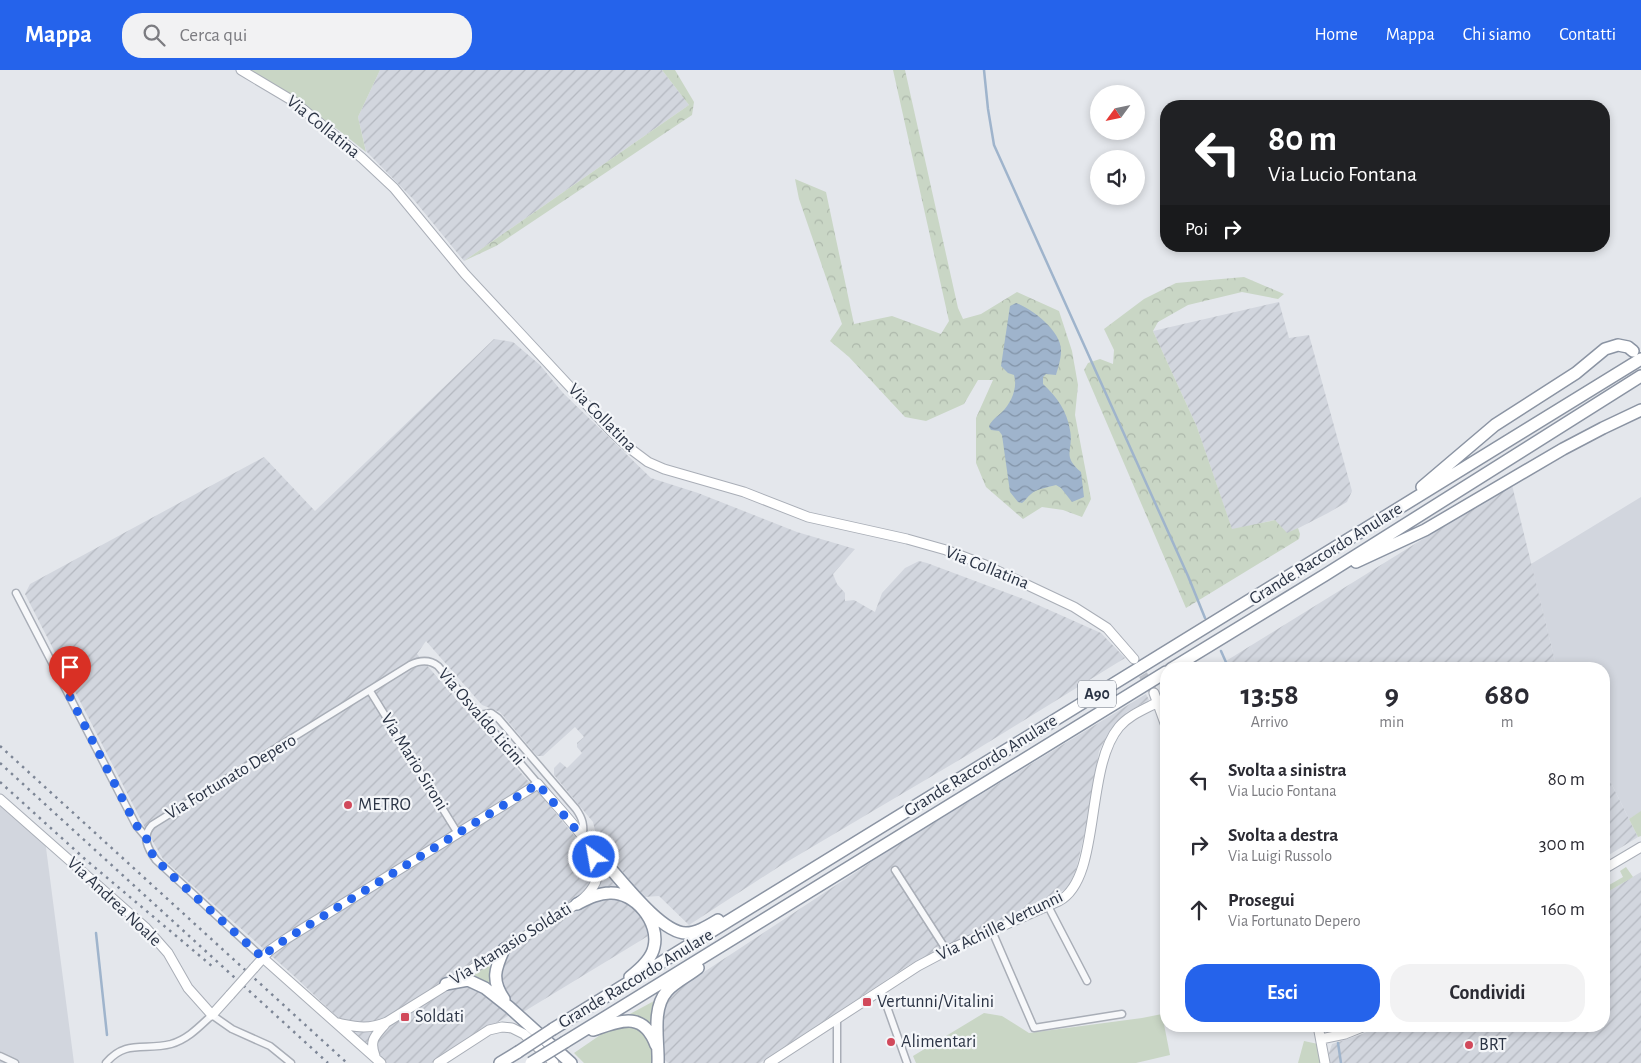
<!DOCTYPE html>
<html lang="it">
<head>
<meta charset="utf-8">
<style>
  body { margin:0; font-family:"Alegreya Sans",sans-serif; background:#f2f2f3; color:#2b2b33; height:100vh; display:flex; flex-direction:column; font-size:19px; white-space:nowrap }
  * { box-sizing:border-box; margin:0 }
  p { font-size:16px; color:#7c7c81 }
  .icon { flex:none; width:28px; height:28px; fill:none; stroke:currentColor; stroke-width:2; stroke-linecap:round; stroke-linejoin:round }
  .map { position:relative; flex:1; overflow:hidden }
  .details { position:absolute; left:1160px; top:592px; width:450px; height:370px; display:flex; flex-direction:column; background:#fff; border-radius:20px; box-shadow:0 2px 8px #0003 }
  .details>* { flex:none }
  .guide { position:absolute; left:1160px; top:30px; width:450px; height:152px; border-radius:20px; box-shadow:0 2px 8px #0003; background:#202124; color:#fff; overflow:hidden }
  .needle { width:32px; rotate:237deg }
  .tools { position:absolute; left:1090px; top:15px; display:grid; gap:10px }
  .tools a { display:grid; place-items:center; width:55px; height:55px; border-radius:50%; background:#fff; box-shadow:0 2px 8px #0003; font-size:25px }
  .pin { position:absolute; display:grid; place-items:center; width:42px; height:42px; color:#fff; margin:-51px -21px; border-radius:50% 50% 50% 0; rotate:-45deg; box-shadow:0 0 5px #0007 }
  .pin .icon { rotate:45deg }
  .me { position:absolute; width:55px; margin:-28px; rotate:328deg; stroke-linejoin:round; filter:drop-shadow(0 0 4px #0008) }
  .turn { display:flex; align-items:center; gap:18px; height:105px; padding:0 25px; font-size:22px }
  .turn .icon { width:65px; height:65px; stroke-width:2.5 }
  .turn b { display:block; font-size:35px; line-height:42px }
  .then { display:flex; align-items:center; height:48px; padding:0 25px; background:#0003; gap:10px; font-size:19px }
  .eta { display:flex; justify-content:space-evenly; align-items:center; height:85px; text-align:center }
  .eta b { font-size:30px; font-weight:700; line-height:35px }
  .action { display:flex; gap:10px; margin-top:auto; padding:10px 25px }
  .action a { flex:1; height:58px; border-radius:20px; background:#2563eb; color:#fff; font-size:20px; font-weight:700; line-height:58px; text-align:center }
  .action a+a { background:#f2f2f3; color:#2b2b33 }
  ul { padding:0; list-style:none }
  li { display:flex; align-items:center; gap:15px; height:65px; padding:0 25px }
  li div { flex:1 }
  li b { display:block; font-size:19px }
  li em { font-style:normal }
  header { display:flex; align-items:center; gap:30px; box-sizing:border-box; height:70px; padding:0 25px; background:#2563eb; color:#fff }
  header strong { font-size:24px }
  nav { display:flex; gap:28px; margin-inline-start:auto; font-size:18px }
  .search { width:350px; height:45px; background:#f2f2f3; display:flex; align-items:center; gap:12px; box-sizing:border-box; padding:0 18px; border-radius:20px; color:#7c7c81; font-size:19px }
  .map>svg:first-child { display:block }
  .built { fill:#d2d6de }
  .industrial { fill:url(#industrial-furrows) }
  .grass { fill:#c9d6c5 }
  .forest { fill:url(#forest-crowns) }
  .water { fill:url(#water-waves) }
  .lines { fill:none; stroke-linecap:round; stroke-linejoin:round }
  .stream { stroke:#9fb4cc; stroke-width:2.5 }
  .secondary-tunnel { stroke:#bfc3cb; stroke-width:9; stroke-dasharray:9 4.5; stroke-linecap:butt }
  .street-casing { stroke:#a9aeb7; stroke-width:9 }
  .secondary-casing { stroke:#a9aeb7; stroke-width:11 }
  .highway-casing { stroke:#8b94a3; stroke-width:14 }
  .street { stroke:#f7f8fa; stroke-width:6 }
  .secondary { stroke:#fff; stroke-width:9 }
  .highway { stroke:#fff; stroke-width:11 }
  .rail { stroke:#7d8696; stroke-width:2.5; stroke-dasharray:2.5 5; stroke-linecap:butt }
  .secondary-bridge-casing { stroke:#a9aeb7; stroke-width:11; stroke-linecap:butt }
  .highway-bridge-casing { stroke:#8b94a3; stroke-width:14; stroke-linecap:butt }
  .secondary-bridge { stroke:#fff; stroke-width:9 }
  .highway-bridge { stroke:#fff; stroke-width:11 }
  .route { stroke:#2563eb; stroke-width:9; stroke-dasharray:0 16.2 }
  .poi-dot { fill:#d1495b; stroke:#f4f6f9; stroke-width:2 }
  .labels { text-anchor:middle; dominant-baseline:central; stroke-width:4.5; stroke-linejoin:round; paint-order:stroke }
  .shield { fill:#f4f6f9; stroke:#676e7b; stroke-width:1 }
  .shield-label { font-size:16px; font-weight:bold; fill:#2b3445 }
  .street-label { font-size:18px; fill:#2b3445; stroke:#f4f6f9 }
  .poi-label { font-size:18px; fill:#2b3445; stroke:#f4f6f9; text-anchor:start }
</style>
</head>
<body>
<header>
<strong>Mappa</strong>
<div class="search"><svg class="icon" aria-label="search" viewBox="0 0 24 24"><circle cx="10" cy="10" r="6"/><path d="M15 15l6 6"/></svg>Cerca qui</div>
<nav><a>Home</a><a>Mappa</a><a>Chi siamo</a><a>Contatti</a></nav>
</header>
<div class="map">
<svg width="1641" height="993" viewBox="0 0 1641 993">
  <defs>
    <pattern id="industrial-furrows" width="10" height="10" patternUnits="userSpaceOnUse" patternTransform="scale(1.25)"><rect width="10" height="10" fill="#d2d6de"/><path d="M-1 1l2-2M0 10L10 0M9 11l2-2" fill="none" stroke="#b4b8c0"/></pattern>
    <pattern id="forest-crowns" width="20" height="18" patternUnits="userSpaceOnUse" patternTransform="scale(1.25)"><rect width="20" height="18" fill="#c9d6c5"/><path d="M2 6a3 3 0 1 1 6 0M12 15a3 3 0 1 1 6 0" fill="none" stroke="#adb8ab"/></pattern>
    <pattern id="water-waves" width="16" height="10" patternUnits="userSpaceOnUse" patternTransform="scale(1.25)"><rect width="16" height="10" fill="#9fb4cc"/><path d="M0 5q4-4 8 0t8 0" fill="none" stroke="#8293a7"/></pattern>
  </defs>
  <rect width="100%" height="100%" fill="#e4e7ec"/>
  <!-- built -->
  <path class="built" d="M1641,427V742L1629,749L1604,699V599H1557L1531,494Z
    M0,729L45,770L74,993H0Z"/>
  <!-- industrial -->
  <path class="industrial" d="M380,0H662L689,35L464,191L414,130L366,81L358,47Z
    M1279,232L1289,268L1309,265L1352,421L1347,432L1328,443L1287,464L1274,450L1232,460L1197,357L1153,261Z
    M494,269L513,272L540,295L563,323L651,408L698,423L797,462L855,479L833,504L837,514L845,523V531L854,530L875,542L882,523L905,498L919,491L927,493L1029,531L1101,563L1125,588L971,683L780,796L689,855L659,826L644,827L598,773L593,752L554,705V698L560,692L567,698L582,683L577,677V673L584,667L575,657L543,686H537L500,642L482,635L426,571L417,584L543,728L588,782L645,852L648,866L525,941L508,946L431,993H386L293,905L163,789L145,758L25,524L30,514L264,387L315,441Z
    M1512,415L1557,599H1213L1447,454Z
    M1146,624L1149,630L1127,642L1111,659L1099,681L1090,740L1076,800L1068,818L909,895L760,993H668L665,990L663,940L672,923L891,779Z
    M1604,699L1638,767L1604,788Z
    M1641,802V993H1330L1329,983L1332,974L1360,965L1373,959L1375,956H1604V824Z"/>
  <!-- grass -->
  <path class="grass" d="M248,0H380L358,47L366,82L341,62L292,26Z
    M1641,741V766L1638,767L1629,749Z
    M1626,797L1633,807L1604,824V818L1623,807L1620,801Z
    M495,891L494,919L472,905Z
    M654,931L651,944L652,956L638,948L628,945Z
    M984,943L1002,946L1029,963L1142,948L1162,944L1170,985L1136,993H916L913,986Z
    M633,956C649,965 653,976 653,993H584L574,983L612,957Z
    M1304,971L1318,974L1321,993H1298Z"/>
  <!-- forest -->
  <path class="forest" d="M662,0H675L694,32L692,45L496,176L464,191L689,35Z
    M893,0H905L958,238L963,249L981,244L1017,222L1059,241L1072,281L1078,315L1075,345L1091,429L1082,447L1063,440L1042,437L1023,449L986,417L976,393V348L993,310H978L964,334L926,351L905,347L849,287L830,271L842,254L799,129L795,109L826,122L854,254L892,246L941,264L949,251Z
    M1244,207L1284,224L1278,229L1242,222L1188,235L1158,252L1153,261L1197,357L1232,459L1275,450L1287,463L1298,458L1300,464L1299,469L1186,538L1084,300L1088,293L1100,289L1113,294L1114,280L1104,259L1144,229L1176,213Z"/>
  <!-- water -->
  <path class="water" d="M1016,233C1033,239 1062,262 1061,281C1061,289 1058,298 1056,305L1046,304L1043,307V314C1057,327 1067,341 1070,360C1074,381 1061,385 1081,402L1084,427L1072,432L1061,418L1056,415C1049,417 1036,419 1031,424C1027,427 1026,430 1022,433L1018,432L1010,422L1002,365L999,361L991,360L989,357C991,350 997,347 1002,342C1011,333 1018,318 1014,305L1008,303L1001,296L1010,236Z"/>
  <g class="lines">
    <!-- stream -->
    <path class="stream" d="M984,0L988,39L994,75L1188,506L1205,548
      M1221,581L1229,599
      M96,863L107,965
      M1336,956V958
      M1338,973L1341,993"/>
    <!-- secondary-tunnel -->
    <path class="secondary-tunnel" d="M1136,593L1154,623"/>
    <!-- street casing -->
    <g class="street-casing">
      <path id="street" d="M16,523L123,730L136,755L146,767
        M370,621L457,762
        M480,645L491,643L498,648L576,739C583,749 584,755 583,767
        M895,800L947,881
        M1048,836L1087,911
        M992,861L1034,958L1122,944
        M263,888L156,790C148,779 141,767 152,755L410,595C420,590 429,589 438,596L538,714
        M881,920L907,993
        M0,986L15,993
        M106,993C126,969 145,981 171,974C188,969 199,957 212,945L232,959L270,976L291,993
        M837,993V948"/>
    </g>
    <!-- secondary casing -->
    <g class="secondary-casing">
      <path id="secondary" d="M241,0L293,31L362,88L394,118L465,204L612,362L628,377L648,392L664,399L744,422L808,447L907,469L946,480L985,495L1074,537L1107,558L1134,589
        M1154,623L1166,656
        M0,729L145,857L168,883L188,918L212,945L230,925
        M1604,799L1641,777
        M263,888L381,993
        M254,898L269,881L286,869L538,714C555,735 591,769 597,795C599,802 597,811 593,817C586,829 572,837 561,844L387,952C367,960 357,957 337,953
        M1318,956L1325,993
        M1321,969L1345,964L1365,956
        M375,986C369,970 375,966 385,954
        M438,993L489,960L502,957L512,958L524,964L554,993
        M769,993L918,896L950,879L1059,831C1102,808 1084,699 1119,657C1129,645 1145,639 1158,632"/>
    </g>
    <!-- highway casing -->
    <g class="highway-casing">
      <path id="highway" d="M1422,417L1495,355L1576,303L1605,279L1618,275L1628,277L1633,281
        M1356,492L1425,460L1563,379L1603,358L1641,340
        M1171,599L1325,505L1641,306
        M588,774C611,795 657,863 686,863C697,863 708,856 718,850
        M577,834C587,829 598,823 610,823C635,822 660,852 654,877C652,888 639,900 630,907
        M504,879C495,899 491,910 504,929
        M446,914L468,910L485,918L509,937L571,993
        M553,959L1641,289
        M593,960C620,951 643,940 656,975
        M565,972L1166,602
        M500,993L518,982
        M658,993C659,972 651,939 667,921C675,912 688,906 698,898"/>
    </g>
    <!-- street -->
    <use href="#street" class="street"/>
    <!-- secondary -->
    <use href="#secondary" class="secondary"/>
    <!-- highway -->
    <use href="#highway" class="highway"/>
    <!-- rail -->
    <path class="rail" d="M0,676L347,993
      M0,693L328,993
      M0,712L86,790L213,897"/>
    <!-- secondary-bridge casing -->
    <g class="secondary-bridge-casing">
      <path id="secondary-bridge" d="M230,925L254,898"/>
    </g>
    <!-- highway-bridge casing -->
    <g class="highway-bridge-casing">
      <path id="highway-bridge" d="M518,982L553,959
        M531,993L565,972"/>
    </g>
    <!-- secondary-bridge -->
    <use href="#secondary-bridge" class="secondary-bridge"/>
    <!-- highway-bridge -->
    <use href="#highway-bridge" class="highway-bridge"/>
  </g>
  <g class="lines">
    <!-- route -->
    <path class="route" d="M70,627L123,730L136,755L146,766L149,780L166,800L263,888L269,881L286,869L538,714L588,774L594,787"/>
  </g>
  <!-- markers -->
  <g class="poi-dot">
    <circle cx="348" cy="735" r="5"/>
    <rect x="862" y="927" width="10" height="10" rx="2.5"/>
    <rect x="400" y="942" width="10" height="10" rx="2.5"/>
    <circle cx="891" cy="972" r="5"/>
    <circle cx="1469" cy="975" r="5"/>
  </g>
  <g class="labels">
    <!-- shield labels -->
    <rect class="shield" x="1078" y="610.5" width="38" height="27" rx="4"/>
    <g class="shield-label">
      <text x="1097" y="624">A90</text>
    </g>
    <!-- street labels -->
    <g class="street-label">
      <text transform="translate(323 57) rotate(39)">Via Collatina</text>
      <text transform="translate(602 348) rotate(45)">Via Collatina</text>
      <text transform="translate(1326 484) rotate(-32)">Grande Raccordo Anulare</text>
      <text transform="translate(987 498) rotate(22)">Via Collatina</text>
      <text transform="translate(481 647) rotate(49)">Via Osvaldo Licini</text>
      <text transform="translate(414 692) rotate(58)">Via Mario Sironi</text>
      <text transform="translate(981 696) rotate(-32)">Grande Raccordo Anulare</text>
      <text transform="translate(231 707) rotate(-31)">Via Fortunato Depero</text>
      <text transform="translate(114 832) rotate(43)">Via Andrea Noale</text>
      <text transform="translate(1000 856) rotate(-26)">Via Achille Vertunni</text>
      <text transform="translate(511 874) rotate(-32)">Via Atanasio Soldati</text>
      <text transform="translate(636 909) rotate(-31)">Grande Raccordo Anulare</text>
    </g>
    <!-- poi labels -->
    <g class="poi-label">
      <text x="358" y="735">METRO</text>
      <text x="877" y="932">Vertunni/Vitalini</text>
      <text x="415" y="947">Soldati</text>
      <text x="901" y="972">Alimentari</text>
      <text x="1479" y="975">BRT</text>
    </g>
  </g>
</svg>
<div class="tools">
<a><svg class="needle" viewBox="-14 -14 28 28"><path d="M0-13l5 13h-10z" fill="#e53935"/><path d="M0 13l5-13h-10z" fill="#7c7c81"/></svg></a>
<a><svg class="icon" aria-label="sound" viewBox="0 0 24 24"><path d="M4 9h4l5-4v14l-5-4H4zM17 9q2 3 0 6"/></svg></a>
</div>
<div class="pin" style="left:70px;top:627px;background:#d93025"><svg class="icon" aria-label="arrive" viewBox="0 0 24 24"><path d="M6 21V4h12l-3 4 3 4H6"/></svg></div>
<svg class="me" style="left:594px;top:787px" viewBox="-20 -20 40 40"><circle r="17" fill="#2563eb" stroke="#fff" stroke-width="3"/><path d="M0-11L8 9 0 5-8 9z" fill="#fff"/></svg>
<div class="guide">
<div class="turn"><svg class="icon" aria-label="left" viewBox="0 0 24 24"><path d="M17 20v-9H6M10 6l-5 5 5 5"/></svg><div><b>80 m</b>Via Lucio Fontana</div></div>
<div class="then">Poi<svg class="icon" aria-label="right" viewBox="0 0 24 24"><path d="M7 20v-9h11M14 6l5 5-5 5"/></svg></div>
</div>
<section class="details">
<div class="eta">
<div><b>13:58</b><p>Arrivo</p></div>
<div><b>9</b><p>min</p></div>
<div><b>680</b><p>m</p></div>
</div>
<ul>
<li><svg class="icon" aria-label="left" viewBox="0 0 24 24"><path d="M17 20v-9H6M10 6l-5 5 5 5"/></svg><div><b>Svolta a sinistra</b><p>Via Lucio Fontana</p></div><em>80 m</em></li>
<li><svg class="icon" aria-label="right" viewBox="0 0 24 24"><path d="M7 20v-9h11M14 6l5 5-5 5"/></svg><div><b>Svolta a destra</b><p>Via Luigi Russolo</p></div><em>300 m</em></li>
<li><svg class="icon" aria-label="ahead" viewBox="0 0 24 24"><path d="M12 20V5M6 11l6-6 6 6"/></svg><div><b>Prosegui</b><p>Via Fortunato Depero</p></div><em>160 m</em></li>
</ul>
<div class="action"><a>Esci</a><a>Condividi</a></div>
</section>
</div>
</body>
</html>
